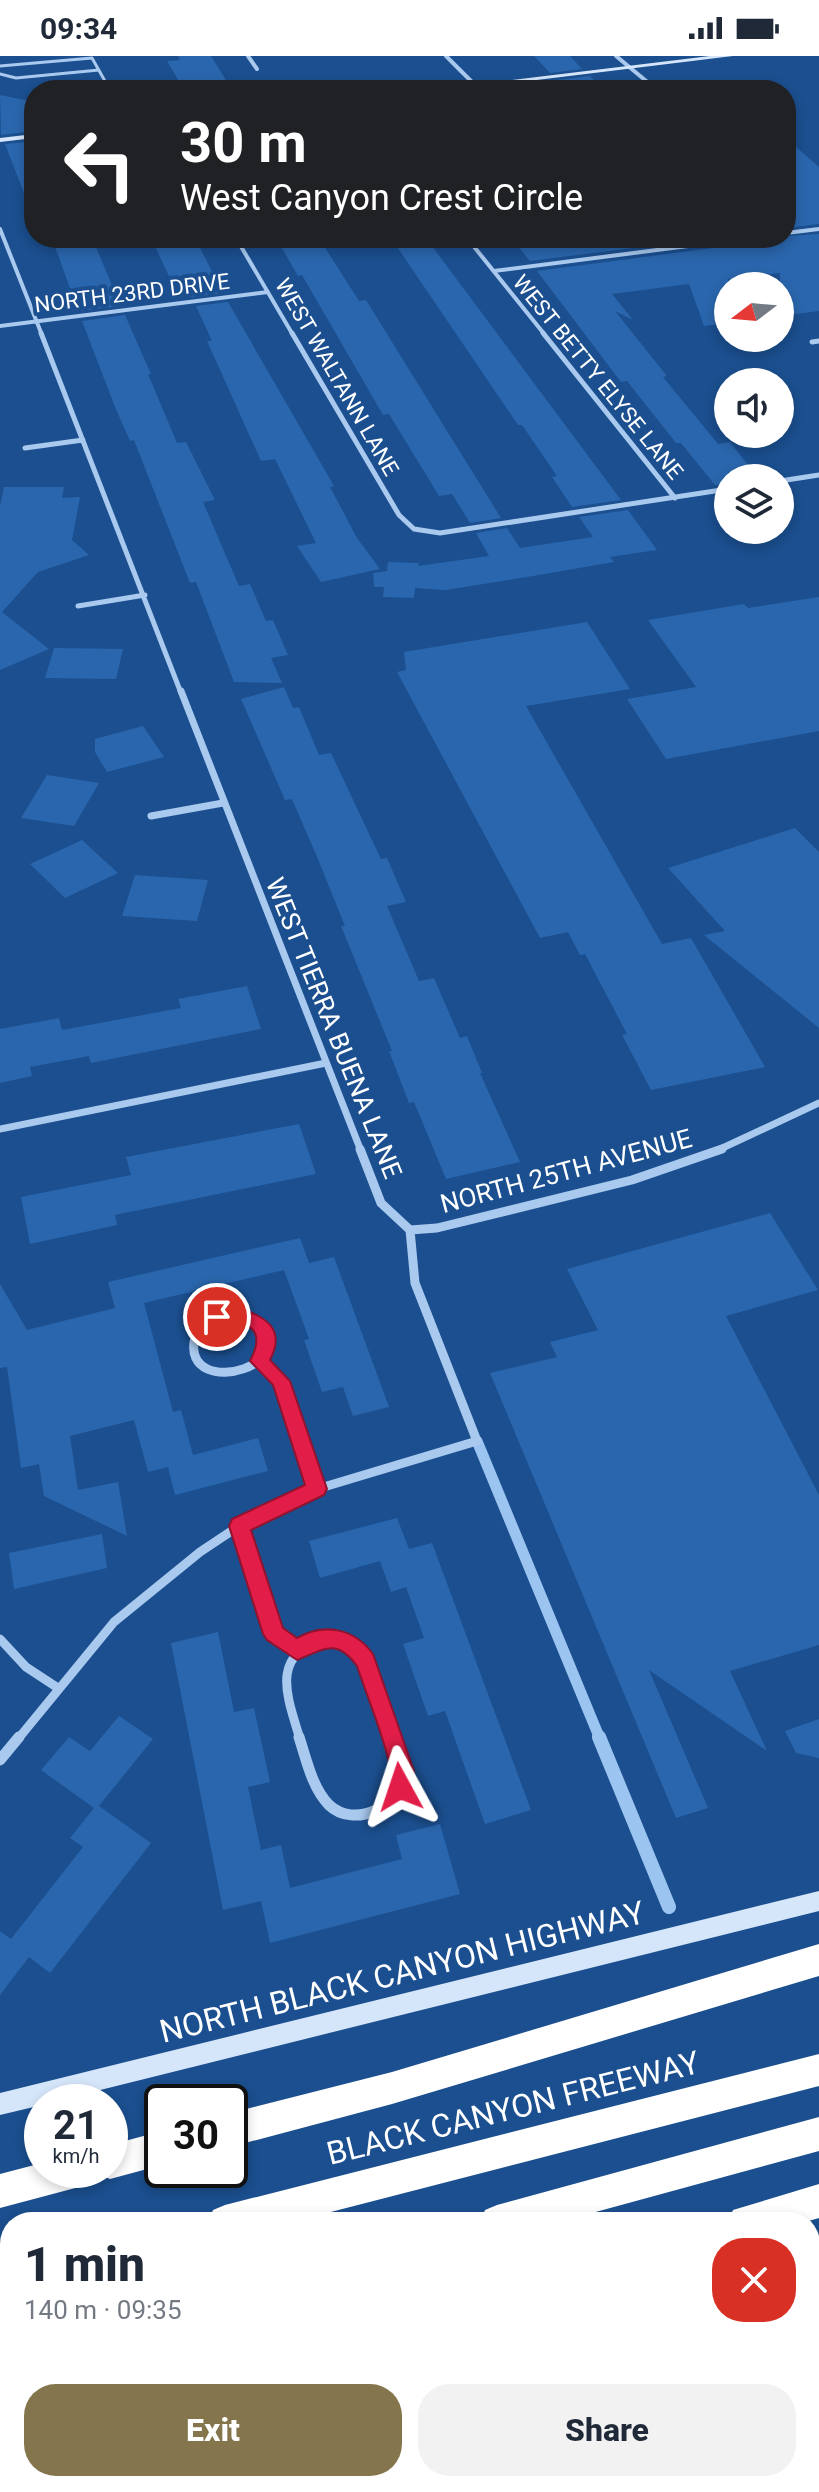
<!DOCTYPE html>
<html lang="en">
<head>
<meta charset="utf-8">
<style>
  body { margin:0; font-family:Roboto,sans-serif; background:#f2f2f3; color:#1f2937; height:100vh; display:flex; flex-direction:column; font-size:30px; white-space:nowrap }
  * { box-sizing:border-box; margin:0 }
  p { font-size:26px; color:#747a83 }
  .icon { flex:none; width:44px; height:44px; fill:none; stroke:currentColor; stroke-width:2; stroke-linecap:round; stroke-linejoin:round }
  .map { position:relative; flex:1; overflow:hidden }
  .sheet { position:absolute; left:0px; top:2156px; width:820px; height:280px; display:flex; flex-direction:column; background:#fff; border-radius:32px 32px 0 0; box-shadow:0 4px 12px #0003 }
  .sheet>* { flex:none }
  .top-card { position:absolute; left:24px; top:24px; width:772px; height:168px; border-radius:32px; box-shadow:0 4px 12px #0003; background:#202124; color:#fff; overflow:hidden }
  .needle { width:52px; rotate:254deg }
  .tools { position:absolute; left:714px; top:216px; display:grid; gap:16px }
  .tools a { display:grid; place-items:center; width:80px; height:80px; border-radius:50%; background:#fff; box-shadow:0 4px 12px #0003; font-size:40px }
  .speed { position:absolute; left:24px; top:2028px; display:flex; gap:16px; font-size:40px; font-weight:700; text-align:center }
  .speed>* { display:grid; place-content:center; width:104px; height:104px; border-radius:50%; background:#fff; box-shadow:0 4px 12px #0003; line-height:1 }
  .speed small { font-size:20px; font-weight:400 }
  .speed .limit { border:4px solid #111; border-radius:12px; background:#fff; color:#111 }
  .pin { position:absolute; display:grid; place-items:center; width:68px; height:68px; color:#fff; margin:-34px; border:4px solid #fff; border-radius:50%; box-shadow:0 2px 8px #0007 }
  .me { position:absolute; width:88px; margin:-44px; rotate:355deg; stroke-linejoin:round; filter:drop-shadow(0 0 6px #0008) }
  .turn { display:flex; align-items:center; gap:28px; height:168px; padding:0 24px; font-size:36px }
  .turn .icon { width:104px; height:104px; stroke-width:2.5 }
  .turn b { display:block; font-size:56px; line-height:68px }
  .round { display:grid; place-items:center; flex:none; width:84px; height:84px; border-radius:32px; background:#f2f2f3 }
  .summary { display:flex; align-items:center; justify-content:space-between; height:136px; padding:0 24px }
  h1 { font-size:48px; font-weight:800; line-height:60px }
  .cta { display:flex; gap:16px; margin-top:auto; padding:16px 24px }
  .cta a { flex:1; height:92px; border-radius:32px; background:#84754c; color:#fff; font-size:32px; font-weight:800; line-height:92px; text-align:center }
  .cta a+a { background:#f2f2f3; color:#1f2937 }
  .status { display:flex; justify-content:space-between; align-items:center; height:56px; padding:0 40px; background:#fff; direction:ltr }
  .status svg { height:22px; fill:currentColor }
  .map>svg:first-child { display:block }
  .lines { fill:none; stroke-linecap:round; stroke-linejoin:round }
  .stream-far1 { stroke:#9cc4f0; stroke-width:11 }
  .stream { stroke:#9cc4f0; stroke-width:14 }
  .building { fill:#2a66ad }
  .lane { stroke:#a9c9ee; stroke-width:3 }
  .street-far4 { stroke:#a9c9ee; stroke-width:4 }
  .street-far3 { stroke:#a9c9ee; stroke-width:5 }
  .street-far2 { stroke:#a9c9ee; stroke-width:7 }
  .street-far1 { stroke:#a9c9ee; stroke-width:9 }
  .street { stroke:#a9c9ee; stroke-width:11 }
  .secondary { fill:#d6e6fa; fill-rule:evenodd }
  .highway { fill:#fff; fill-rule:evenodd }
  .route { fill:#e11d48; stroke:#92132f; stroke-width:2 }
  .labels { text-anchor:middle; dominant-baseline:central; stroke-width:8; stroke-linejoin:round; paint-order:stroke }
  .far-street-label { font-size:22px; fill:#fff; stroke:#1b4f8f }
  .street-label { font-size:26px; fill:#fff; stroke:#1b4f8f }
  .near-street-label { font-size:32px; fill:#fff; stroke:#1b4f8f }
</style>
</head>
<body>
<div class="status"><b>09:34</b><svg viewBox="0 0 49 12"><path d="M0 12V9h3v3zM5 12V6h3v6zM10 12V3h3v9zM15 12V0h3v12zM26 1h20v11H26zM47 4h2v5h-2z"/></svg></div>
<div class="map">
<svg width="819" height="2436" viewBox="0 0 819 2436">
  <rect width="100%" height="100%" fill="#1b4f8f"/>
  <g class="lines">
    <!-- stream-far1 -->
    <path class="stream-far1" d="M477,1385L600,1683"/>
    <!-- stream -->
    <path class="stream" d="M599,1681L669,1851"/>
  </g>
  <!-- building -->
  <path class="building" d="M178,0H211L232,34H184L167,5L180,4Z
    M534,0H570L582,13L550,17Z
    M590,20L603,34H566L557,24Z
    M0,39L34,46V75L1,79Z
    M786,82L819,111V168L786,172Z
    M34,85V158H32L5,88Z
    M819,178V255L780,260V217L728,223V267L704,270L689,228L612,238L633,264L615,255L667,320L663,321L718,388L730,386L751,413L728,416V428L715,429L681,387H676L627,325L621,326L537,215L751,187L755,182Z
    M52,182H92L121,250L78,255Z
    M151,182H195L223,237L191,241L187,233L176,235Z
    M276,182H319L359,245L366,244L501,462L470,467L452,438L439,440L389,358L383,359L302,219L298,220Z
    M391,182H426L621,444L572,451L552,421L557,420L522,369H518Z
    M511,182H711L530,205Z
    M228,246L334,430L330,431L357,482L380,513L321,526L297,490L316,487L275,403L261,405L207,285H212L196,250Z
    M125,259L151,318H148L177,387L186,386L215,444L203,446L239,530L250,528L266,565L273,564L288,599L271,602L282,627L234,626L196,526L190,527L134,384L130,385L115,351L82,265Z
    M4,431H64L62,442L80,441L72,484L89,499L38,516L2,556L49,593L0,614V450Z
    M628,454L657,494L610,501L614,506L539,519L446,534L415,532L414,542L383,541L384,531H374L373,517L387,515L388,506L419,507L418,510L489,500L476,477L507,472L520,492L593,481L579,461Z
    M819,541V675L666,703L627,643L696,631L648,564L744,548L748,552Z
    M587,566L630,633L526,650L662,888L691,882L765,1011L651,1034L622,979L627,978L585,898L580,899L568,876L540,882L397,616L406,614L404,596Z
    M54,592L123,593L116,623L45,622Z
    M284,631L293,652L299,651L319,699L331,697L381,803L387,802L406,846L387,850L419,925L434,922L460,982L467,980L482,1017H480L520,1106L446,1123L414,1046L409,1047L389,995H392L341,870H345L317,801L292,743L285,744L241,643Z
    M143,670L164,701L107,716L95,696V683Z
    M47,719L99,727L74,770L21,762Z
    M795,772L819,796V972L704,879L725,875L668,812Z
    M82,784L118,817L65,842L30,808Z
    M135,819L208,824L197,865L122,860Z
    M247,930L261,973L91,1007L89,1000L30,1011L32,1020L0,1027V973L59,962L62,974L181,952L178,943Z
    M299,1068L316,1118L115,1159L117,1169L30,1188L21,1141L131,1119L126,1101Z
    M770,1157L818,1234L726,1260L819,1439V1589L730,1615L767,1695L649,1614L708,1752L676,1762L490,1317L557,1301L550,1286L598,1274L567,1213Z
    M300,1182L309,1207L334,1201L389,1351L353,1360L343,1331L322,1336L304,1284L309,1283L284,1214L144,1247L173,1356L181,1354L193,1399L258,1382L268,1415L175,1439L168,1411L148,1416L134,1364L70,1380L78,1434L118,1426L127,1480L44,1440L39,1408L21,1412L7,1311L0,1312V1228L27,1274L115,1252L108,1226Z
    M397,1462L409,1493L432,1487L531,1754L485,1768L445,1655L428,1660L403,1588L424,1582L406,1531L391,1536L380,1505L320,1522L309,1485Z
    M102,1478L107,1512L14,1533L9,1497Z
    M218,1576L234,1656L254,1652L270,1726L248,1731L261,1794L281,1789L290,1832L402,1803L396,1779L440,1768L460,1838L270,1887L261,1845L223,1854L171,1587Z
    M119,1660L153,1683L99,1750L151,1787L50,1917L29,1901L0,1939V1875L11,1883L83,1791L70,1782L94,1752L41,1714L69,1681L90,1695Z
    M819,1663V1702L796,1697L785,1675Z"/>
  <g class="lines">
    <!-- lane -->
    <path class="lane" d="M0,10L92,2L110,34
      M0,18L16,22L99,14"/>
    <!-- street-far4 -->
    <path class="street-far4" d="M248,0L257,13
      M446,0L475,29
      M616,0L657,34
      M0,173L42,279
      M786,177L819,173
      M236,182L293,279
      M467,182L545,279
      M494,215L750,182
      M0,270L268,236"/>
    <!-- street-far3 -->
    <path class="street-far3" d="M41,277L181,637
      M292,277L399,459L414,473L440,477L728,433
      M543,277L675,442
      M812,286L819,285
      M25,392L83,384
      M780,425L819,419
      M78,550L145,539"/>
    <!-- street-far2 -->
    <path class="street-far2" d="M181,635L361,1095
      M151,760L223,747
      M0,1073L326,1007
      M716,1095L819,1047"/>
    <!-- street-far1 -->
    <path class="street-far1" d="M410,1174L437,1172L632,1124L722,1093
      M237,1258C329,1304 178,1350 195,1281L208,1268Z
      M260,1305L281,1325L317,1433
      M239,1470L274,1578L297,1594
      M0,1583L26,1611L58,1632
      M18,1683L114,1566L200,1496L239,1470L317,1433L477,1385L415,1227L410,1174L381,1147L360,1093
      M300,1683C287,1640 269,1598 326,1582C374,1591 379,1643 392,1683"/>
    <!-- street -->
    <path class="street" d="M299,1681C306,1702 312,1732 329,1749C354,1773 402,1751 403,1716C403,1705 395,1691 391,1681
      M0,1704L19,1681"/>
    <!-- secondary -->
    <path class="secondary" d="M710,0H733L454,34H431Z
      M34,78V82L0,86V82Z
      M819,1835V1855L52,2046H42V2049L0,2059V2037Z"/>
    <!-- highway -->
    <path class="highway" d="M819,1888V1920L392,2048L230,2091V2057L392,2016Z
      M819,1998V2030L292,2166H208L213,2154L225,2149Z
      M819,2061V2095L559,2166H480L485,2154L497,2149Z
      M162,2075V2109L110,2123L98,2118L96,2114H110V2089Z
      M42,2107V2114H96L91,2126L79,2131L0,2152V2118Z
      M819,2128V2162L805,2166H728L733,2154Z
      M10,2203V2237L0,2240V2206Z
      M819,2205V2239L810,2242V2208Z
      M10,2281V2317L0,2319V2283Z
      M819,2348V2384L810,2386V2350Z
      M10,2353V2389L0,2391V2355Z
      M52,2426H122L117,2436H47Z
      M490,2426H568L563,2436H485Z"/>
  </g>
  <!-- route -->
  <path class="route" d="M237,1251C264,1260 287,1272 270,1304L290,1325L327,1433L324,1439L251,1474L283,1572L297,1582C325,1566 355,1573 373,1598L414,1715L408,1739L400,1742L392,1739C387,1727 392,1715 388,1702C380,1671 367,1640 357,1610C336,1581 323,1594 297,1604L267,1584L263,1578L229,1470L232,1463L305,1429L273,1329L250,1305C267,1272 248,1264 217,1268L208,1261L210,1256Z"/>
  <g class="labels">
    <!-- far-street labels -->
    <g class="far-street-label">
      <text transform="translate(132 237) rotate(-7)">NORTH 23RD DRIVE</text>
      <text transform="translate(337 321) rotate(60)">WEST WALTANN LANE</text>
      <text transform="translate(598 321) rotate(51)">WEST BETTY ELYSE LANE</text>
    </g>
    <!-- street labels -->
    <g class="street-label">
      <text transform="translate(334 972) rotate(68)">WEST TIERRA BUENA LANE</text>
      <text transform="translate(566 1115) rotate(-15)">NORTH 25TH AVENUE</text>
    </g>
    <!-- near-street labels -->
    <g class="near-street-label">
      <text transform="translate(402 1916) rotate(-14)">NORTH BLACK CANYON HIGHWAY</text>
      <text transform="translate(513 2052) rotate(-14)">BLACK CANYON FREEWAY</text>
    </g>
  </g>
</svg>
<div class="tools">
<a><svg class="needle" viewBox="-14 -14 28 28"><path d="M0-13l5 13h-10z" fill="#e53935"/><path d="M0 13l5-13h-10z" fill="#747a83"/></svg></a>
<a><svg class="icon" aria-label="sound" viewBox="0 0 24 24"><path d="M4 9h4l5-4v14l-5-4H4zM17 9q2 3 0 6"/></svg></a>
<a><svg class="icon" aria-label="layers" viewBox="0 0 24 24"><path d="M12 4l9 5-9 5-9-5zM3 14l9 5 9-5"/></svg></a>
</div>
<div class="speed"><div>21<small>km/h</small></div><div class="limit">30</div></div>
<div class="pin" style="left:217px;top:1261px;background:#d93025"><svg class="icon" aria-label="arrive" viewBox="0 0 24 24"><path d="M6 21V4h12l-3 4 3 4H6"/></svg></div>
<svg class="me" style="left:400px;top:1731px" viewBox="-20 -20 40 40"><path d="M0-17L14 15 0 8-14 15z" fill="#e11d48" stroke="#fff" stroke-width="4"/></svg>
<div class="top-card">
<div class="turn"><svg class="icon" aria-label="left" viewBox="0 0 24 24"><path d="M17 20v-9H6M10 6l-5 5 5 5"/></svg><div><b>30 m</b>West Canyon Crest Circle</div></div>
</div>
<section class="sheet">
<div class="summary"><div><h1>1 min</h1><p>140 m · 09:35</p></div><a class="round" style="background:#d93025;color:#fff"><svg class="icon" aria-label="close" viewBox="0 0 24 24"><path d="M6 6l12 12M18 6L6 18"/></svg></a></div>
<div class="cta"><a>Exit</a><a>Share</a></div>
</section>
</div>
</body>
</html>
